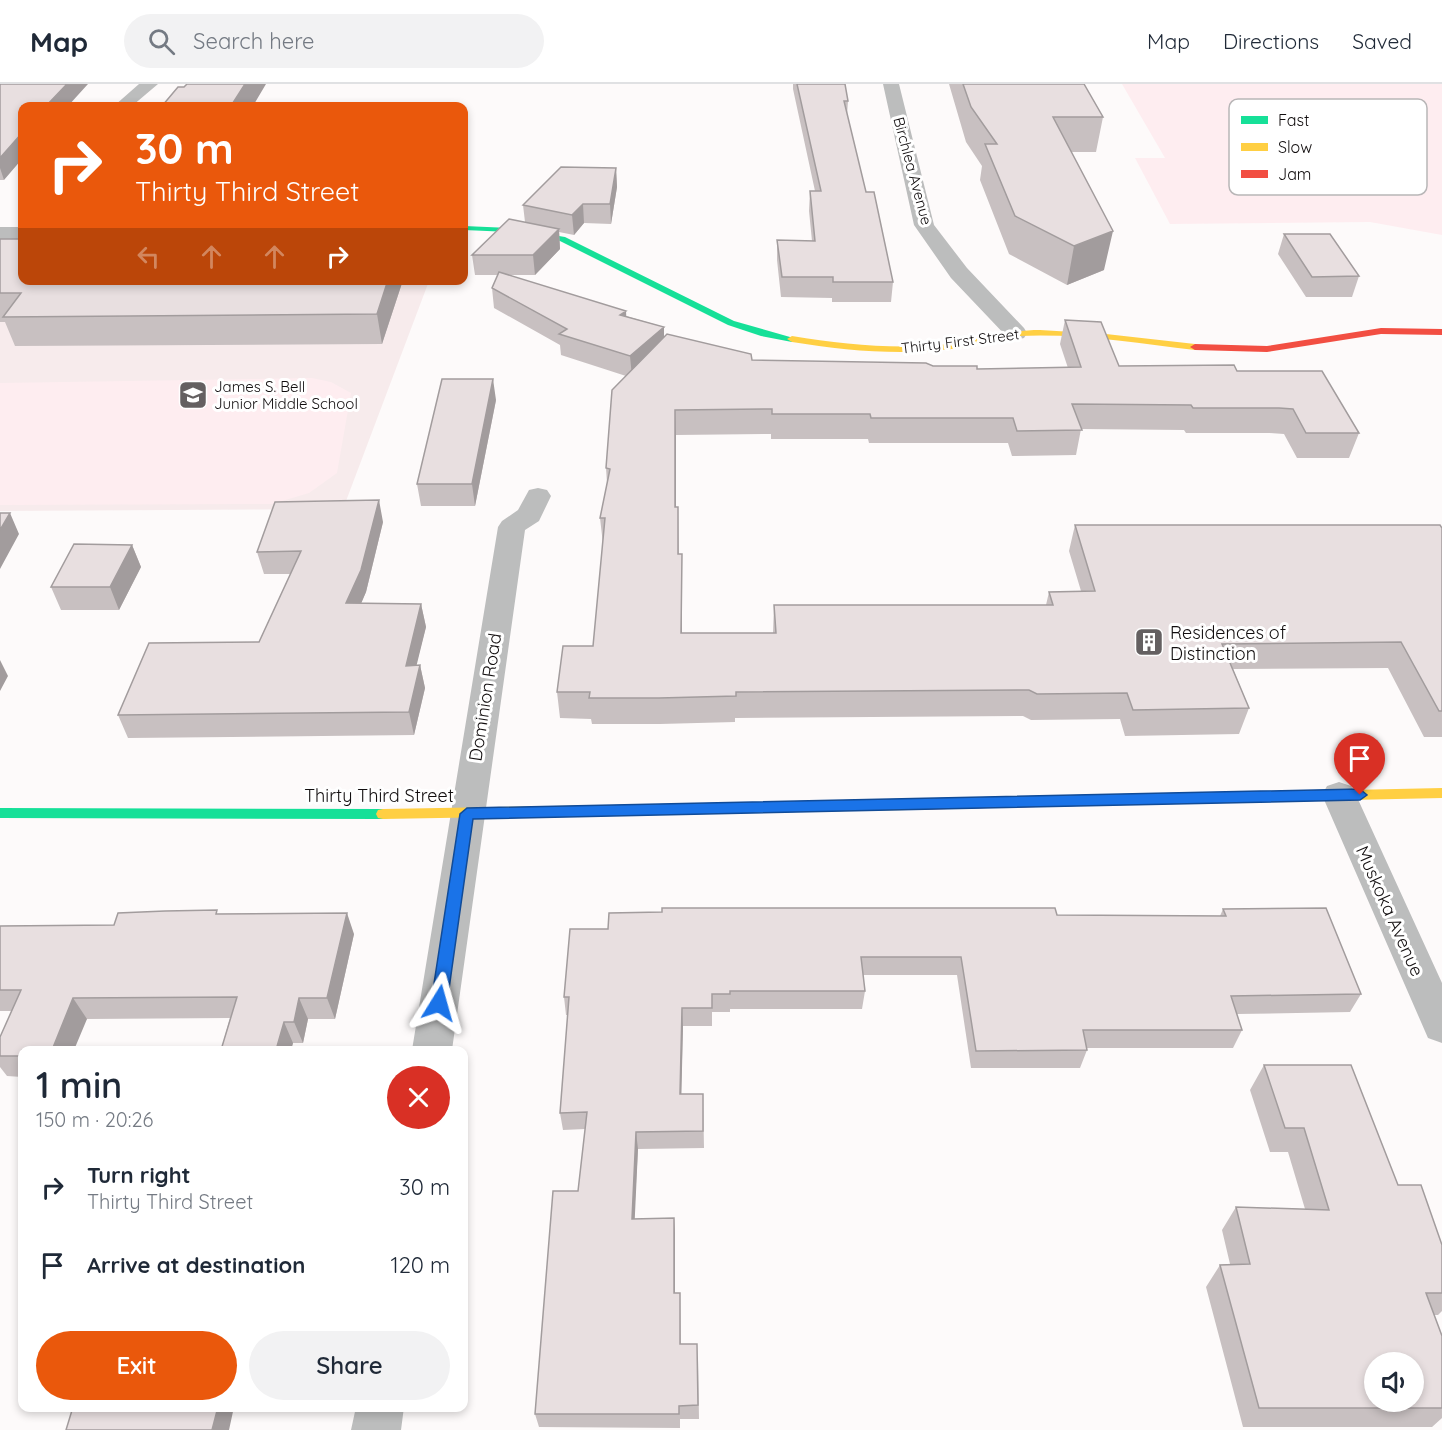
<!DOCTYPE html>
<html lang="en">
<head>
<meta charset="utf-8">
<style>
  body { margin:0; font-family:Quicksand,sans-serif; background:#f2f2f3; color:#1f2937; height:100vh; display:flex; flex-direction:column; font-size:22px; white-space:nowrap }
  * { box-sizing:border-box; margin:0 }
  p { font-size:20px; color:#747a83 }
  .icon { flex:none; width:33px; height:33px; fill:none; stroke:currentColor; stroke-width:2; stroke-linecap:round; stroke-linejoin:round }
  .map { position:relative; flex:1; overflow:hidden }
  .drawer { position:absolute; left:18px; top:962px; width:450px; height:366px; display:flex; flex-direction:column; background:#fff; border-radius:12px; box-shadow:0 3px 9px #0003 }
  .drawer>* { flex:none }
  .guide { position:absolute; left:18px; top:18px; width:450px; height:183px; border-radius:12px; box-shadow:0 3px 9px #0003; background:#ea580c; color:#fff; overflow:hidden }
  .buttons { position:absolute; left:1364px; top:1268px; display:grid; gap:12px }
  .buttons a { display:grid; place-items:center; width:60px; height:60px; border-radius:50%; background:#fff; box-shadow:0 3px 9px #0003; font-size:30px }
  .pin { position:absolute; display:grid; place-items:center; width:51px; height:51px; color:#fff; margin:-62px -26px; border-radius:50% 50% 50% 0; rotate:-45deg; box-shadow:0 0 6px #0007 }
  .pin .icon { rotate:45deg }
  .me { position:absolute; width:66px; margin:-33px; rotate:8deg; stroke-linejoin:round; filter:drop-shadow(0 0 4px #0008) }
  .turn { display:flex; align-items:center; gap:21px; height:126px; padding:0 18px; font-size:27px }
  .turn .icon { width:78px; height:78px; stroke-width:2.5 }
  .turn b { display:block; font-size:42px; line-height:51px }
  .lanes { display:flex; align-items:center; height:57px; padding:0 18px; background:#0003; justify-content:center; gap:30px; direction:ltr }
  .lanes .off { opacity:.35 }
  .round { display:grid; place-items:center; flex:none; width:63px; height:63px; border-radius:32px; background:#f2f2f3 }
  .summary { display:flex; align-items:center; justify-content:space-between; height:102px; padding:0 18px }
  h1 { font-size:36px; font-weight:600; line-height:45px }
  .primary-button { display:flex; gap:12px; margin-top:auto; padding:12px 18px }
  .primary-button a { flex:1; height:69px; border-radius:36px; background:#ea580c; color:#fff; font-size:24px; font-weight:600; line-height:69px; text-align:center }
  .primary-button a+a { background:#f2f2f3; color:#1f2937 }
  ul { padding:0; list-style:none }
  li { display:flex; align-items:center; gap:18px; height:78px; padding:0 18px }
  li div { flex:1 }
  li b { display:block; font-size:22px }
  li em { font-style:normal }
  header { display:flex; align-items:center; gap:36px; box-sizing:border-box; height:84px; padding:0 30px; background:#fff; border-bottom:2px solid #e0e1e3 }
  header strong { font-size:28px }
  nav { display:flex; gap:33px; margin-inline-start:auto; font-size:21px }
  .search { width:420px; height:54px; background:#f2f2f3; display:flex; align-items:center; gap:15px; box-sizing:border-box; padding:0 21px; border-radius:33px; color:#747a83; font-size:22px }
  .map>svg:first-child { display:block }
  .built { fill:#f7ebec }
  .green { fill:#feedf0 }
  .lines { fill:none; stroke-linecap:round; stroke-linejoin:round }
  .street { fill:#bcbdbd; fill-rule:evenodd }
  .fast { fill:#16e098; fill-rule:evenodd }
  .slow { fill:#ffcf43; fill-rule:evenodd }
  .jam { fill:#f24e42; fill-rule:evenodd }
  .wall { fill:#c8c0c1 }
  .shaded-wall { fill:#a29c9d }
  .building { fill:#e8dfe0; stroke:#a29c9d; stroke-width:1.5; fill-rule:evenodd }
  .route { fill:#1a73e8; stroke:#114b97; stroke-width:1.5 }
  .labels { text-anchor:middle; dominant-baseline:central; stroke-width:6; stroke-linejoin:round; paint-order:stroke }
  .far-street-label { font-size:15px; fill:#110d0e; stroke:#fff }
  .far-poi-label { font-size:15px; fill:#110d0e; stroke:#fff; text-anchor:start }
  .poi-label { font-size:18px; fill:#110d0e; stroke:#fff; text-anchor:start }
  .street-label { font-size:18px; fill:#110d0e; stroke:#fff }
  .key { fill:#fff; stroke:#b8b6b7; stroke-width:1.5 }
  .key-label { font-size:16px; fill:#110d0e }
</style>
</head>
<body>
<header>
<strong>Map</strong>
<div class="search"><svg class="icon" aria-label="search" viewBox="0 0 24 24"><circle cx="10" cy="10" r="6"/><path d="M15 15l6 6"/></svg>Search here</div>
<nav><a>Map</a><a>Directions</a><a>Saved</a></nav>
</header>
<div class="map">
<svg width="1442" height="1346" viewBox="0 0 1442 1346">
  <rect width="100%" height="100%" fill="#fdfafa"/>
  <!-- built -->
  <path class="built" d="M0,166L22,196L429,197L343,425L0,427Z"/>
  <!-- green -->
  <path class="green" d="M1122,0H1442V151L1370,138L1170,140L1135,74H1165Z
    M312,294L331,298L351,309L337,389L309,409L272,420L0,421V299Z"/>
  <g class="lines">
    <!-- street -->
    <path class="street" d="M139,0H158L132,22H114Z
      M883,0H899L934,141L967,184L1024,244L1027,249L1024,254L1016,256L1008,254L951,194L914,141Z
      M0,143H22V155H0Z
      M538,404L547,406L551,412L539,437L525,446L452,966H412L498,443L502,437L518,426L529,406Z
      M1339,698L1351,702L1356,711L1442,899V959L1428,954L1322,711L1327,702Z
      M356,1323H404L401,1346H351Z"/>
    <!-- fast -->
    <path class="fast" d="M464,142L510,144L565,153L734,237L797,255L792,258L761,252L728,241L560,157L510,148L464,146Z
      M0,724L383,725L388,726L390,730L388,734L383,735L0,734Z"/>
    <!-- slow -->
    <path class="slow" d="M1040,246L1106,250L1195,260L1200,263L1195,266C1137,259 1077,249 1018,252C998,253 979,261 960,264C904,272 847,267 792,258L787,255L792,252C841,260 890,265 939,261C974,257 1005,246 1040,246Z
      M1442,704V714L1158,720L1153,719L1151,715L1153,711L1158,710Z
      M907,716L912,717L914,721L912,725L907,726L383,735L378,734L376,730L378,726L383,725Z"/>
    <!-- jam -->
    <path class="jam" d="M1381,244L1442,245V251L1381,250L1267,268L1195,266L1190,263L1195,260L1267,262Z
      M1158,710L1163,711L1165,715L1163,719L1158,720L907,726L902,725L900,721L902,717L907,716Z"/>
  </g>
  <!-- wall -->
  <path class="wall" d="M0,0L4,96H0Z
    M793,0H845L848,17L847,31L866,108L893,198L891,218H832V214L781,213L777,176V156L812,157L809,127L810,107H815L793,5Z
    M949,0H1084L1103,33L1096,68H1071L1104,186L1067,201L1009,170L980,96L982,82L966,58Z
    M616,84L617,103L611,140L584,139L574,151L559,148L560,165L535,191H508L626,232L664,243V254L752,276L933,282L977,285L1068,284L1060,260L1065,236L1119,282L1237,287L1359,349L1349,374H1297L1284,350L1270,349H1186L1184,346L1081,345L1076,371L1012,372L1008,359H869L868,355H771V350L676,351V423H678L679,470H682V549H773L774,521H1046L1049,508L1081,507L1069,467L1075,441L1442,444V653H1424L1388,584L1233,585L1249,624L1239,650L1125,652L1120,635L1031,636L1023,632L735,634V638L660,640H592L591,635L560,634L557,608L593,562L603,460L600,434L607,399L606,384L626,292L561,271L560,261L494,224L492,204L498,191H475L472,171L525,138L523,121Z
    M1284,150L1359,192L1352,213H1306L1278,170Z
    M0,155L403,196L382,260L15,262L5,238H0Z
    M496,316L475,422H421L417,400Z
    M383,438L366,508L361,519L421,520L426,543L416,581H420L425,604L414,651L128,654L118,631L259,558L291,490H264L257,468Z
    M132,461L141,483L119,526H61L51,503Z
    M1223,825L1361,910L1350,928L1237,930L1242,946L1233,964H1087V966L1080,984H971L957,891H863L865,907L862,925H730V928H712V942H683L681,1010H703L704,1064L638,1065L634,1135L674,1134L675,1150V1209H680L681,1260L698,1274L699,1335H680V1344L539,1343L535,1330L578,1107L585,1045L563,1046L560,1029L568,931H566L564,913L608,845L1057,831L1220,832Z
    M218,830L354,850L335,935H308L303,959H293L291,966H221L230,934L87,935L22,966V993L7,992L0,983V953L12,927H0V842L114,841Z
    M1264,981L1398,1101L1442,1161V1227L1438,1231H1434L1442,1252V1334L1432,1343H1243L1206,1203L1220,1181L1230,1180L1222,1146L1236,1123L1305,1125L1288,1068H1270L1250,1006Z"/>
  <!-- shaded-wall -->
  <path class="shaded-wall" d="M67,0H88L68,22H46Z
    M245,0H266L253,22H231Z
    M22,49V75L4,96L0,84V74Z
    M616,84L617,103L611,140L610,120Z
    M583,120L584,139L574,151L572,131Z
    M559,145L560,165L535,191L533,171Z
    M1113,147L1104,186L1067,201L1074,162Z
    M388,196H403L382,260L377,230Z
    M626,227L627,247L620,231Z
    M664,243V264L632,293L630,272Z
    M493,295L496,316L475,422L472,400Z
    M675,326L676,351V449L675,423Z
    M379,416L383,438L366,508L352,541L346,519Z
    M10,429L19,450L0,485V446Z
    M132,461L141,483L119,526L110,503Z
    M682,470V575L681,549Z
    M421,520L426,543L411,604L406,582Z
    M0,576L8,592L0,607Z
    M420,581L425,604L414,651L409,628Z
    M347,829L354,850L335,935L327,914Z
    M73,914L87,935L74,966H52Z
    M299,914L308,935L303,959L294,938Z
    M682,924L683,942L681,1027L680,1010Z
    M284,938L293,959L291,966H276Z
    M636,1048L638,1065L634,1151L632,1135Z
    M674,1134L675,1150V1224L674,1209Z
    M218,1323H234L229,1346H212Z"/>
  <!-- building -->
  <path class="building" d="M0,0H67L46,22H22V49L0,74Z
    M187,0H245L231,22H162L178,3H184Z
    M797,0H845L848,17H844L866,108H874L893,198H833V193H782L777,156L815,157L810,107H821Z
    M963,0H1084L1103,33H1053L1113,147L1074,162L1015,132L985,60H997L971,23Z
    M561,83L616,84L610,120H583L572,131L523,121Z
    M509,135L559,145L533,171H472Z
    M1284,150H1330L1359,192L1312,193Z
    M0,155H22V196H388L377,230L3,233L21,209H0Z
    M499,188L626,227L620,231L664,243L630,272L559,250L567,245L492,204Z
    M1065,236L1101,238L1119,282L1234,281L1237,287H1322L1359,349H1306L1293,325L1279,324H1193L1191,321L1072,320L1082,346L1017,347L1013,334H871L870,330H772V325L675,326V423H678V470H682L681,549H776L774,521H1053L1049,508L1095,507L1075,441H1440L1442,444V627H1439L1401,558L1222,560L1249,624L1133,626L1127,609L1037,610L1029,606L736,608V612L659,614H589L590,608H557L563,562H593L605,434H600L610,385L606,384L612,306L667,250L751,270L752,276L926,279L933,282H977V285L1081,283Z
    M442,295H493L472,400H417Z
    M379,416L361,486L346,519L421,520L406,582L420,581L409,628L118,631L149,559L259,558L301,467L257,468L275,418Z
    M0,429H10L0,446Z
    M74,460L132,461L110,503H51Z
    M662,824H1055L1057,831L1226,832L1223,825L1326,824L1361,910L1231,912L1242,946H1083L1087,966L976,967L961,873H861L865,907H730V910H712V924H682L680,1010H703V1047L636,1048L632,1135L674,1134V1209H680V1260H697L698,1321L679,1322V1330H535L553,1107H578L587,1028L560,1029L569,913H564L570,845H608L609,829L662,828Z
    M217,826L216,830L347,829L327,914H299L294,938H284L276,966H221L237,913L73,914L52,966H22V972H0V953L21,906H0V842L114,841L118,829L165,827Z
    M1264,981H1351L1398,1101H1421L1442,1161V1209H1426L1442,1252V1324H1259L1220,1181L1250,1180L1236,1123L1329,1126L1304,1044H1285ZM1374,1278H1413V1317H1374Z
    M73,1323H218L212,1346H66Z"/>
  <!-- route -->
  <path class="route" d="M1360,705L1367,711L1360,716L473,735L447,919L445,924L439,926L434,924L431,919L460,730L467,724Z"/>
  <!-- icons -->
  <defs>
    <g id="school-square" transform="scale(1.5)"><rect x="-9" y="-9" width="18" height="18" rx="4" fill="#646061" stroke="#fff"/><path d="M0-5L7-2L0 1L-7-2ZM-4 1L0 2.5L4 1V4Q0 6-4 4Z" fill="#fff"/></g>
    <g id="building-square" transform="scale(1.5)"><rect x="-9" y="-9" width="18" height="18" rx="4" fill="#646061" stroke="#fff"/><path d="M-4-6H4V6H1V3H-1V6H-4ZM-2.5-4.3h1.7v1.8h-1.7ZM.8-4.3h1.7v1.8H.8ZM-2.5-1h1.7V.8h-1.7ZM.8-1h1.7V.8H.8Z" fill="#fff"/></g>
  </defs>
  <g fill-rule="evenodd">
    <use href="#school-square" x="193" y="311"/>
    <use href="#building-square" x="1149" y="558"/>
  </g>
  <g class="labels">
    <!-- far-street labels -->
    <g class="far-street-label">
      <text transform="translate(913 87) rotate(75)">Birchlea Avenue</text>
      <text transform="translate(960 257) rotate(-7)">Thirty First Street</text>
    </g>
    <!-- far-poi labels -->
    <g class="far-poi-label">
      <text x="214" y="302">James S. Bell<tspan x="214" dy="17">Junior Middle School</tspan></text>
    </g>
    <!-- poi labels -->
    <g class="poi-label">
      <text x="1170" y="548">Residences of<tspan x="1170" dy="21">Distinction</tspan></text>
    </g>
    <!-- street labels -->
    <g class="street-label">
      <text transform="translate(485 613) rotate(-81)">Dominion Road</text>
      <text x="379" y="711">Thirty Third Street</text>
      <text transform="translate(1390 827) rotate(66)">Muskoka Avenue</text>
    </g>
  </g>
  <!-- legend -->
  <rect x="1229" y="15" width="198" height="96" rx="9" class="key"/>
  <rect x="1241" y="32" width="27" height="8" fill="#16e098"/>
  <rect x="1241" y="59" width="27" height="8" fill="#ffcf43"/>
  <rect x="1241" y="86" width="27" height="8" fill="#f24e42"/>
  <g class="key-label">
    <text x="1278" y="42">Fast</text>
    <text x="1278" y="69">Slow</text>
    <text x="1278" y="96">Jam</text>
  </g>
</svg>
<div class="buttons">
<a><svg class="icon" aria-label="sound" viewBox="0 0 24 24"><path d="M4 9h4l5-4v14l-5-4H4zM17 9q2 3 0 6"/></svg></a>
</div>
<div class="pin" style="left:1360px;top:711px;background:#d93025"><svg class="icon" aria-label="arrive" viewBox="0 0 24 24"><path d="M6 21V4h12l-3 4 3 4H6"/></svg></div>
<svg class="me" style="left:439px;top:919px" viewBox="-20 -20 40 40"><path d="M0-17L14 15 0 8-14 15z" fill="#1a73e8" stroke="#fff" stroke-width="4"/></svg>
<div class="guide">
<div class="turn"><svg class="icon" aria-label="right" viewBox="0 0 24 24"><path d="M7 20v-9h11M14 6l5 5-5 5"/></svg><div><b>30 m</b>Thirty Third Street</div></div>
<div class="lanes"><svg class="icon off" aria-label="left" viewBox="0 0 24 24"><path d="M17 20v-9H6M10 6l-5 5 5 5"/></svg><svg class="icon off" aria-label="ahead" viewBox="0 0 24 24"><path d="M12 20V5M6 11l6-6 6 6"/></svg><svg class="icon off" aria-label="ahead" viewBox="0 0 24 24"><path d="M12 20V5M6 11l6-6 6 6"/></svg><svg class="icon" aria-label="right" viewBox="0 0 24 24"><path d="M7 20v-9h11M14 6l5 5-5 5"/></svg></div>
</div>
<section class="drawer">
<div class="summary"><div><h1>1 min</h1><p>150 m · 20:26</p></div><a class="round" style="background:#d93025;color:#fff"><svg class="icon" aria-label="close" viewBox="0 0 24 24"><path d="M6 6l12 12M18 6L6 18"/></svg></a></div>
<ul>
<li><svg class="icon" aria-label="right" viewBox="0 0 24 24"><path d="M7 20v-9h11M14 6l5 5-5 5"/></svg><div><b>Turn right</b><p>Thirty Third Street</p></div><em>30 m</em></li>
<li><svg class="icon" aria-label="arrive" viewBox="0 0 24 24"><path d="M6 21V4h12l-3 4 3 4H6"/></svg><div><b>Arrive at destination</b></div><em>120 m</em></li>
</ul>
<div class="primary-button"><a>Exit</a><a>Share</a></div>
</section>
</div>
</body>
</html>
